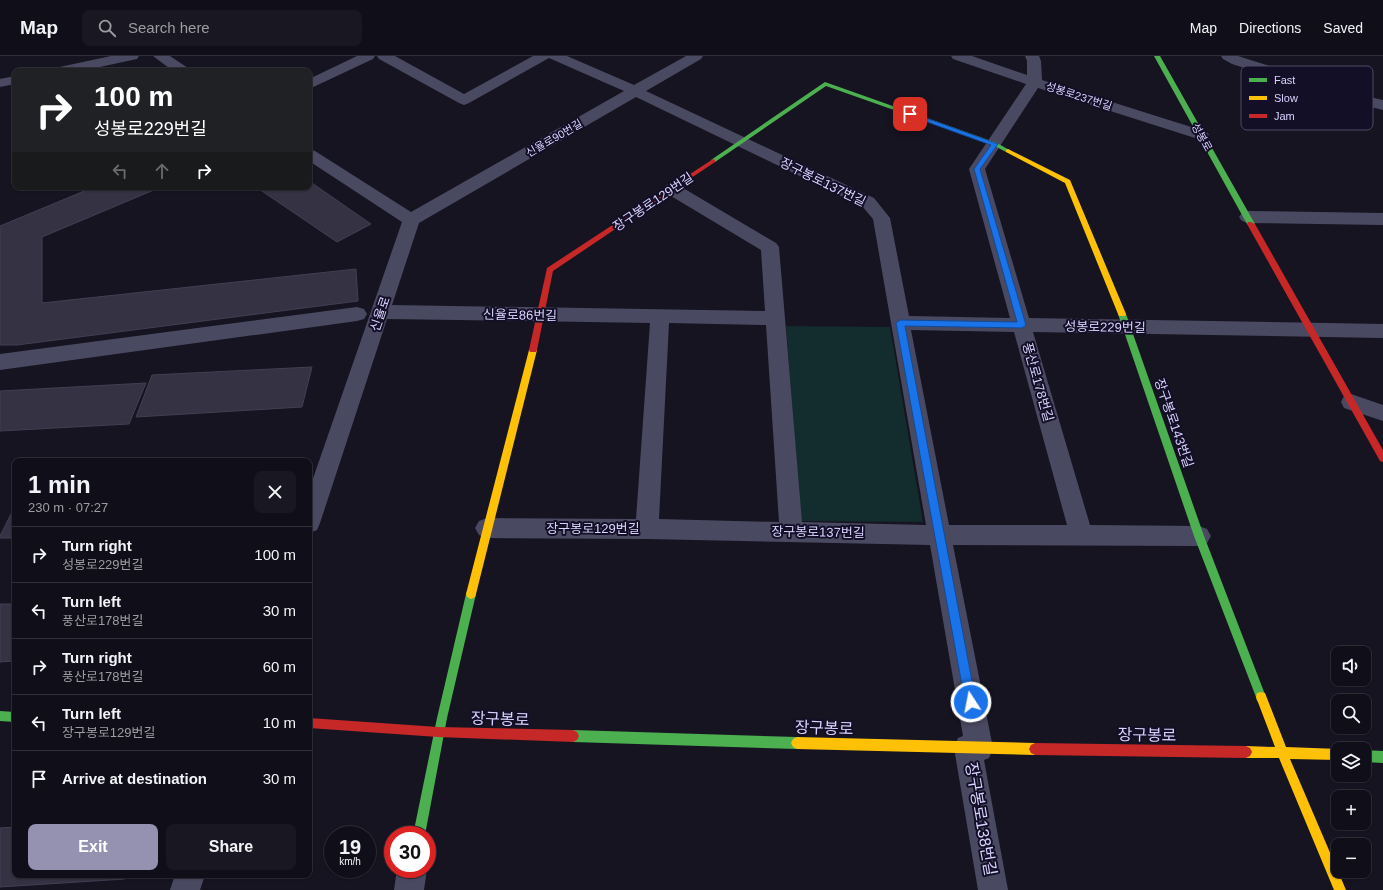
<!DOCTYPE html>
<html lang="en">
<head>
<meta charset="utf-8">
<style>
  body { margin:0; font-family:Arial,"Noto Sans KR",sans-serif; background:#191822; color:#f1f3f6; height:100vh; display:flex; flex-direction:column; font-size:15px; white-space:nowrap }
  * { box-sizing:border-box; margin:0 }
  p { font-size:13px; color:#9c9ca2 }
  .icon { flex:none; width:22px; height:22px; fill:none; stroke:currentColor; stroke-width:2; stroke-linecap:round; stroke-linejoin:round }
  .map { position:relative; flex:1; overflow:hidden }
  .sheet { position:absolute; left:12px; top:402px; width:300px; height:420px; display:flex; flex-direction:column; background:#100f19; border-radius:8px; box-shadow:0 1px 3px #0004,0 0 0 1px #302f38 }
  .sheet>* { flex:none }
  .top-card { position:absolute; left:12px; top:12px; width:300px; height:122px; border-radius:8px; box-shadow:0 1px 3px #0004,0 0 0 1px #302f38; background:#202124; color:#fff; overflow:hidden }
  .controls { position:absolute; left:1331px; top:590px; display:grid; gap:8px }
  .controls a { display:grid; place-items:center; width:40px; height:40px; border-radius:8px; background:#100f19; box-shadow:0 1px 3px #0004,0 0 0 1px #302f38; font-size:20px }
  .speed { position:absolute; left:324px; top:770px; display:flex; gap:8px; font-size:20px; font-weight:700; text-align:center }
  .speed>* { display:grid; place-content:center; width:52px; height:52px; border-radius:50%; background:#100f19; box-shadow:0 1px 3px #0004,0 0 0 1px #302f38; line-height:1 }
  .speed small { font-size:10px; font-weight:400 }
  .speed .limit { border:6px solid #d22; background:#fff; color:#111 }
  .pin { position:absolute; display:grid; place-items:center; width:34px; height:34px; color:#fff; margin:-17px; border-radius:8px; box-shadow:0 2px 6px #0006 }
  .me { position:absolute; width:44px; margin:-22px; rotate:349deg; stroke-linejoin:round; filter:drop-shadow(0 0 3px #0008) }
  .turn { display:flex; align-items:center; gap:14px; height:84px; padding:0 16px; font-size:18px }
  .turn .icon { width:52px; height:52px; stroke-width:2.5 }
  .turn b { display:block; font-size:28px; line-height:34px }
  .lanes { display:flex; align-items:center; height:38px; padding:0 16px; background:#0003; justify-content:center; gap:20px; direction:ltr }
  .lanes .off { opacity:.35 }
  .round { display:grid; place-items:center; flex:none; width:42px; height:42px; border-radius:8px; background:#191822 }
  .overview { display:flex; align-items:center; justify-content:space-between; height:68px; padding:0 16px }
  h1 { font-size:24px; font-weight:700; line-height:30px }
  .cta { display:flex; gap:8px; margin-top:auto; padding:8px 16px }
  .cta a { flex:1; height:46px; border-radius:8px; background:#9591b1; color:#fff; font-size:16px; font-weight:700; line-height:46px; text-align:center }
  .cta a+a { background:#191822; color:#f1f3f6 }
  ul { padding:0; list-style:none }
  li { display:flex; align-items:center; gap:12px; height:56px; padding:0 16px; border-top:1px solid #302f38 }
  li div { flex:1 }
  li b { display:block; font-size:15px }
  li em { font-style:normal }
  header { display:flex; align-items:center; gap:24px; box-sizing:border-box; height:56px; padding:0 20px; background:#100f19; border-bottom:1px solid #302f38 }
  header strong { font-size:19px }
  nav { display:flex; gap:22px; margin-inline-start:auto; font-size:14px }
  .search { width:280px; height:36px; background:#191822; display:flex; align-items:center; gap:10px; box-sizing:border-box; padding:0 14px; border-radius:8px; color:#9c9ca2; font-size:15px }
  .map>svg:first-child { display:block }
  .green { fill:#132c2d }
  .building { fill:#343243; stroke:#433f54 }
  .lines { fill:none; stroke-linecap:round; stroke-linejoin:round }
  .street { fill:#4a4962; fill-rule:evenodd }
  .fast { fill:#4caf50; fill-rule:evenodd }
  .slow { fill:#ffc107; fill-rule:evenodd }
  .jam { fill:#c62828; fill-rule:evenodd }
  .route { fill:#1a73e8; stroke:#114b97 }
  .labels { text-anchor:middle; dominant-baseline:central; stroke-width:4; stroke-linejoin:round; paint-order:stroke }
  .far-street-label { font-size:11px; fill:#d9d4ff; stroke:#130f26 }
  .street-label { font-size:13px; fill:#d9d4ff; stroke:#130f26 }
  .near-street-label { font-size:16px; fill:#d9d4ff; stroke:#130f26 }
  .key { fill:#130f26; stroke:#4e4a67; stroke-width:1 }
  .key-label { font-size:11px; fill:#d9d4ff }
</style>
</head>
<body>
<header>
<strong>Map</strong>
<div class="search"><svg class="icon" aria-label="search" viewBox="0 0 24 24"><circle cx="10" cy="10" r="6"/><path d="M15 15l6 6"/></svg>Search here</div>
<nav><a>Map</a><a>Directions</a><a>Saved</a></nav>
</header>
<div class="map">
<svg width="1383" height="834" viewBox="0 0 1383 834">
  <rect width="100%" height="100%" fill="#161421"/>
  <!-- green -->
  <path class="green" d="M786,270L890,271L923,466L801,465Z"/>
  <!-- building -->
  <path class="building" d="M309,125L371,168L337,186L256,131H309Z
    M94,131H161L42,181V247L356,213L358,245L17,289H0V170Z
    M312,311L302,351L136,361L152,319Z
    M146,327L129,368L0,375V335Z
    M15,450V482H0V480Z
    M0,548H15V605L0,606Z
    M15,771V819H126L125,823L0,831V772Z"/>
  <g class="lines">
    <!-- street -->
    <path class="street" d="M111,0H139L137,3L81,15H53L55,12Z
      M153,0H170L188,12L190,15H173Z
      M357,0H375L373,3L309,33V23Z
      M377,0H395L464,38L533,0H567L634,29L686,0H703L701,3L646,35L874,142L890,162L909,260L1010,262L969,113L1026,28L953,3L951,0H972L1027,19V5L1025,0H1039L1041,5L1042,24L1207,76L1209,79L1207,82L1201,84L1195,82L1038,32L985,113L1029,262L1383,268V282L1033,276L1090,469L1199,470L1207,473L1211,480L1207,487L1199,490L953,489L993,692L989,702L984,704L1008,834H978L954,692L958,682L963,680L930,489L647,483L487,482L479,479L475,472L479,465L487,462L636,463L650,267L387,263L320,467L317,474L309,477V434L402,166L309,105V93L315,95L411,156L624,35L549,2L469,47L464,49L459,47L379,3ZM636,41L862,150L873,163L926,469L802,466L779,191L776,187L678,129L672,128L666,129L664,133L666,137L761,194L765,255L392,249L419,167ZM669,267L766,269L779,466L659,463ZM911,274L1014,276L1067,469H949Z
      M1221,0H1238L1360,39L1383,44V54L1351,46L1232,8L1223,3Z
      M15,20V28L0,31V23Z
      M1248,155L1383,157V169L1248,167L1242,165L1239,161L1242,157Z
      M357,251L364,253L367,258L364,263L357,265L0,314V298Z
      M1351,338L1383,349V365L1344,352L1341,346L1344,340Z
      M397,813H427L424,834H394Z
      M175,819H205L200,834H170Z"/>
    <!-- fast -->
    <path class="fast" d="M1154,0H1160L1255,168L1254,170H1251L1247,168Z
      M825,26L997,87L1011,95L1010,96H1006L993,89L826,30L715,106H711V104Z
      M1122,255L1126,258L1204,480L1266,641L1265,645L1261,646L1257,645L1256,641L1194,480L1118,258Z
      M471,533L475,535L476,538L447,662L425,779H413L437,662L466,538L467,535Z
      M0,655L15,656V666L0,665Z
      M573,674L797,681L801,683L803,687L801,691L797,693L573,686L569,684L567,680L569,676Z
      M1364,694L1383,695V707L1364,706Z"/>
    <!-- slow -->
    <path class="slow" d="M1008,93L1070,124L1126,258L1125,260H1119L1118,258L1065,127L1006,96V94Z
      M533,291L537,294L476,538L475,541L471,543L467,541L466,538L529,294Z
      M1261,636L1265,637L1286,691L1339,693H1338V704L1290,703L1346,834H1334L1279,702H1246L1242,700L1240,696L1242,692L1246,690L1275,691L1256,641L1257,637Z
      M797,681L1035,687L1039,689L1041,693L1039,697L1035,699L797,693L793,691L791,687L793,683Z"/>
    <!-- jam -->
    <path class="jam" d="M713,103L715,104V106L553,215L537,294L536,296H530L529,294L547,212Z
      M1248,166H1251L1255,168L1383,394V406L1380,405L1247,168Z
      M309,662L438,671L573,674L577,676L579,680L577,684L573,686L438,681L309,672Z
      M1035,687L1246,690L1250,692L1252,696L1250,700L1246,702L1035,699L1031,697L1029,693L1031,689Z"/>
  </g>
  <!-- route -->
  <path class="route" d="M908,57H912L998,88L980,113L1026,269L1022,272L905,270L976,646L974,650L971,652L967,650L965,646L896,267L900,264L1017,266L974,113L991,89L908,59Z"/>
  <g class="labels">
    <!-- far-street labels -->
    <g class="far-street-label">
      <text transform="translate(1079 40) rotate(18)">성봉로237번길</text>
      <text transform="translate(1202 81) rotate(61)">성봉로</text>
      <text transform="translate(554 82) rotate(-30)">신율로90번길</text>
    </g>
    <!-- street labels -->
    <g class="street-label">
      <text transform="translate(823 126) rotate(26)">장구봉로137번길</text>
      <text transform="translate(653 146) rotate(-34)">장구봉로129번길</text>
      <text transform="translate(380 258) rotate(-71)">신율로</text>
      <text transform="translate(520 259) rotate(1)">신율로86번길</text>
      <text transform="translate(1105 271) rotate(1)">성봉로229번길</text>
      <text transform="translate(1038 326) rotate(74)">풍산로178번길</text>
      <text transform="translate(1174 367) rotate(71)">장구봉로143번길</text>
      <text x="593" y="472">장구봉로129번길</text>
      <text transform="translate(818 476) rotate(1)">장구봉로137번길</text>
    </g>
    <!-- near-street labels -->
    <g class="near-street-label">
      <text transform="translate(500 663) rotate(2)">장구봉로</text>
      <text transform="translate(824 672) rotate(2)">장구봉로</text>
      <text transform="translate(1147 679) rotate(1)">장구봉로</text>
      <text transform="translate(981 763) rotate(80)">장구봉로138번길</text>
    </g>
  </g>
  <!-- legend -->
  <rect x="1241" y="10" width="132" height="64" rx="6" class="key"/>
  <rect x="1249" y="22" width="18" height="4" fill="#4caf50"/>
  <rect x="1249" y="40" width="18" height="4" fill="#ffc107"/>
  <rect x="1249" y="58" width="18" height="4" fill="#c62828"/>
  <g class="key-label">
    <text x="1274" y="28">Fast</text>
    <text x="1274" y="46">Slow</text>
    <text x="1274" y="64">Jam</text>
  </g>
</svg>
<div class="controls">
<a><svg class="icon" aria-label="sound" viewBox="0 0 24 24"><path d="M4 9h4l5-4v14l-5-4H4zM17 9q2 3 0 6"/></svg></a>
<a><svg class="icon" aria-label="search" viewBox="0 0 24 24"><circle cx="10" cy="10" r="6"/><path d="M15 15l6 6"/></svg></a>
<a><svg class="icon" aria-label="layers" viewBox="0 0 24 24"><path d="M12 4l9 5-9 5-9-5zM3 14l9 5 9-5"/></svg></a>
<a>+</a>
<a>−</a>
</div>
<div class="speed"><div>19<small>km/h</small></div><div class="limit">30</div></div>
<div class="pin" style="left:910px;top:58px;background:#d93025"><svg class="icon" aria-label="arrive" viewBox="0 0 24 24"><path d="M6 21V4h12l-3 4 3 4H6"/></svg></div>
<svg class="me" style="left:971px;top:646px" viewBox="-20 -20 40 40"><circle r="17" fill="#1a73e8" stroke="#fff" stroke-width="3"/><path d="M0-11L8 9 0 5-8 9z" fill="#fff"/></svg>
<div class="top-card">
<div class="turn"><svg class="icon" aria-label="right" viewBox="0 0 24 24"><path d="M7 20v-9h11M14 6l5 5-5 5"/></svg><div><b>100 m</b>성봉로229번길</div></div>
<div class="lanes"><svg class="icon off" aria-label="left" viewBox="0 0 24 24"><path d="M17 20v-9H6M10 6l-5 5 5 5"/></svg><svg class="icon off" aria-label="ahead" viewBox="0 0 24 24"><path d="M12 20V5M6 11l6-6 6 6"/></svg><svg class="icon" aria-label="right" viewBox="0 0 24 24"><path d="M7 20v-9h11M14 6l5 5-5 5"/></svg></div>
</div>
<section class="sheet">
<div class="overview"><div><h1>1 min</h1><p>230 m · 07:27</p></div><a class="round"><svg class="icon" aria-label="close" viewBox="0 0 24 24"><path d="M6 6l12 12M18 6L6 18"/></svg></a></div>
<ul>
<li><svg class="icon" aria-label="right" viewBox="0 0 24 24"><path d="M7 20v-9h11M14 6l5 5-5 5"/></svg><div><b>Turn right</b><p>성봉로229번길</p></div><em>100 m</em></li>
<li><svg class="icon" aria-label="left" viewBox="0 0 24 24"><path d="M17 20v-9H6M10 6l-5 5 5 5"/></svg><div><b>Turn left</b><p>풍산로178번길</p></div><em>30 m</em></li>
<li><svg class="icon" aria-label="right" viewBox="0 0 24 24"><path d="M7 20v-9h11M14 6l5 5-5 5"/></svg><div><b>Turn right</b><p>풍산로178번길</p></div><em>60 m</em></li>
<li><svg class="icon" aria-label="left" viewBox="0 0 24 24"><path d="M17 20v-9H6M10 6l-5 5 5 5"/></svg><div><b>Turn left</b><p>장구봉로129번길</p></div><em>10 m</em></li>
<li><svg class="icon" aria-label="arrive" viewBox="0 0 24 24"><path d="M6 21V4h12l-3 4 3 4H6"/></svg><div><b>Arrive at destination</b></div><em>30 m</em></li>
</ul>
<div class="cta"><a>Exit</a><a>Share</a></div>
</section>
</div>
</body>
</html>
